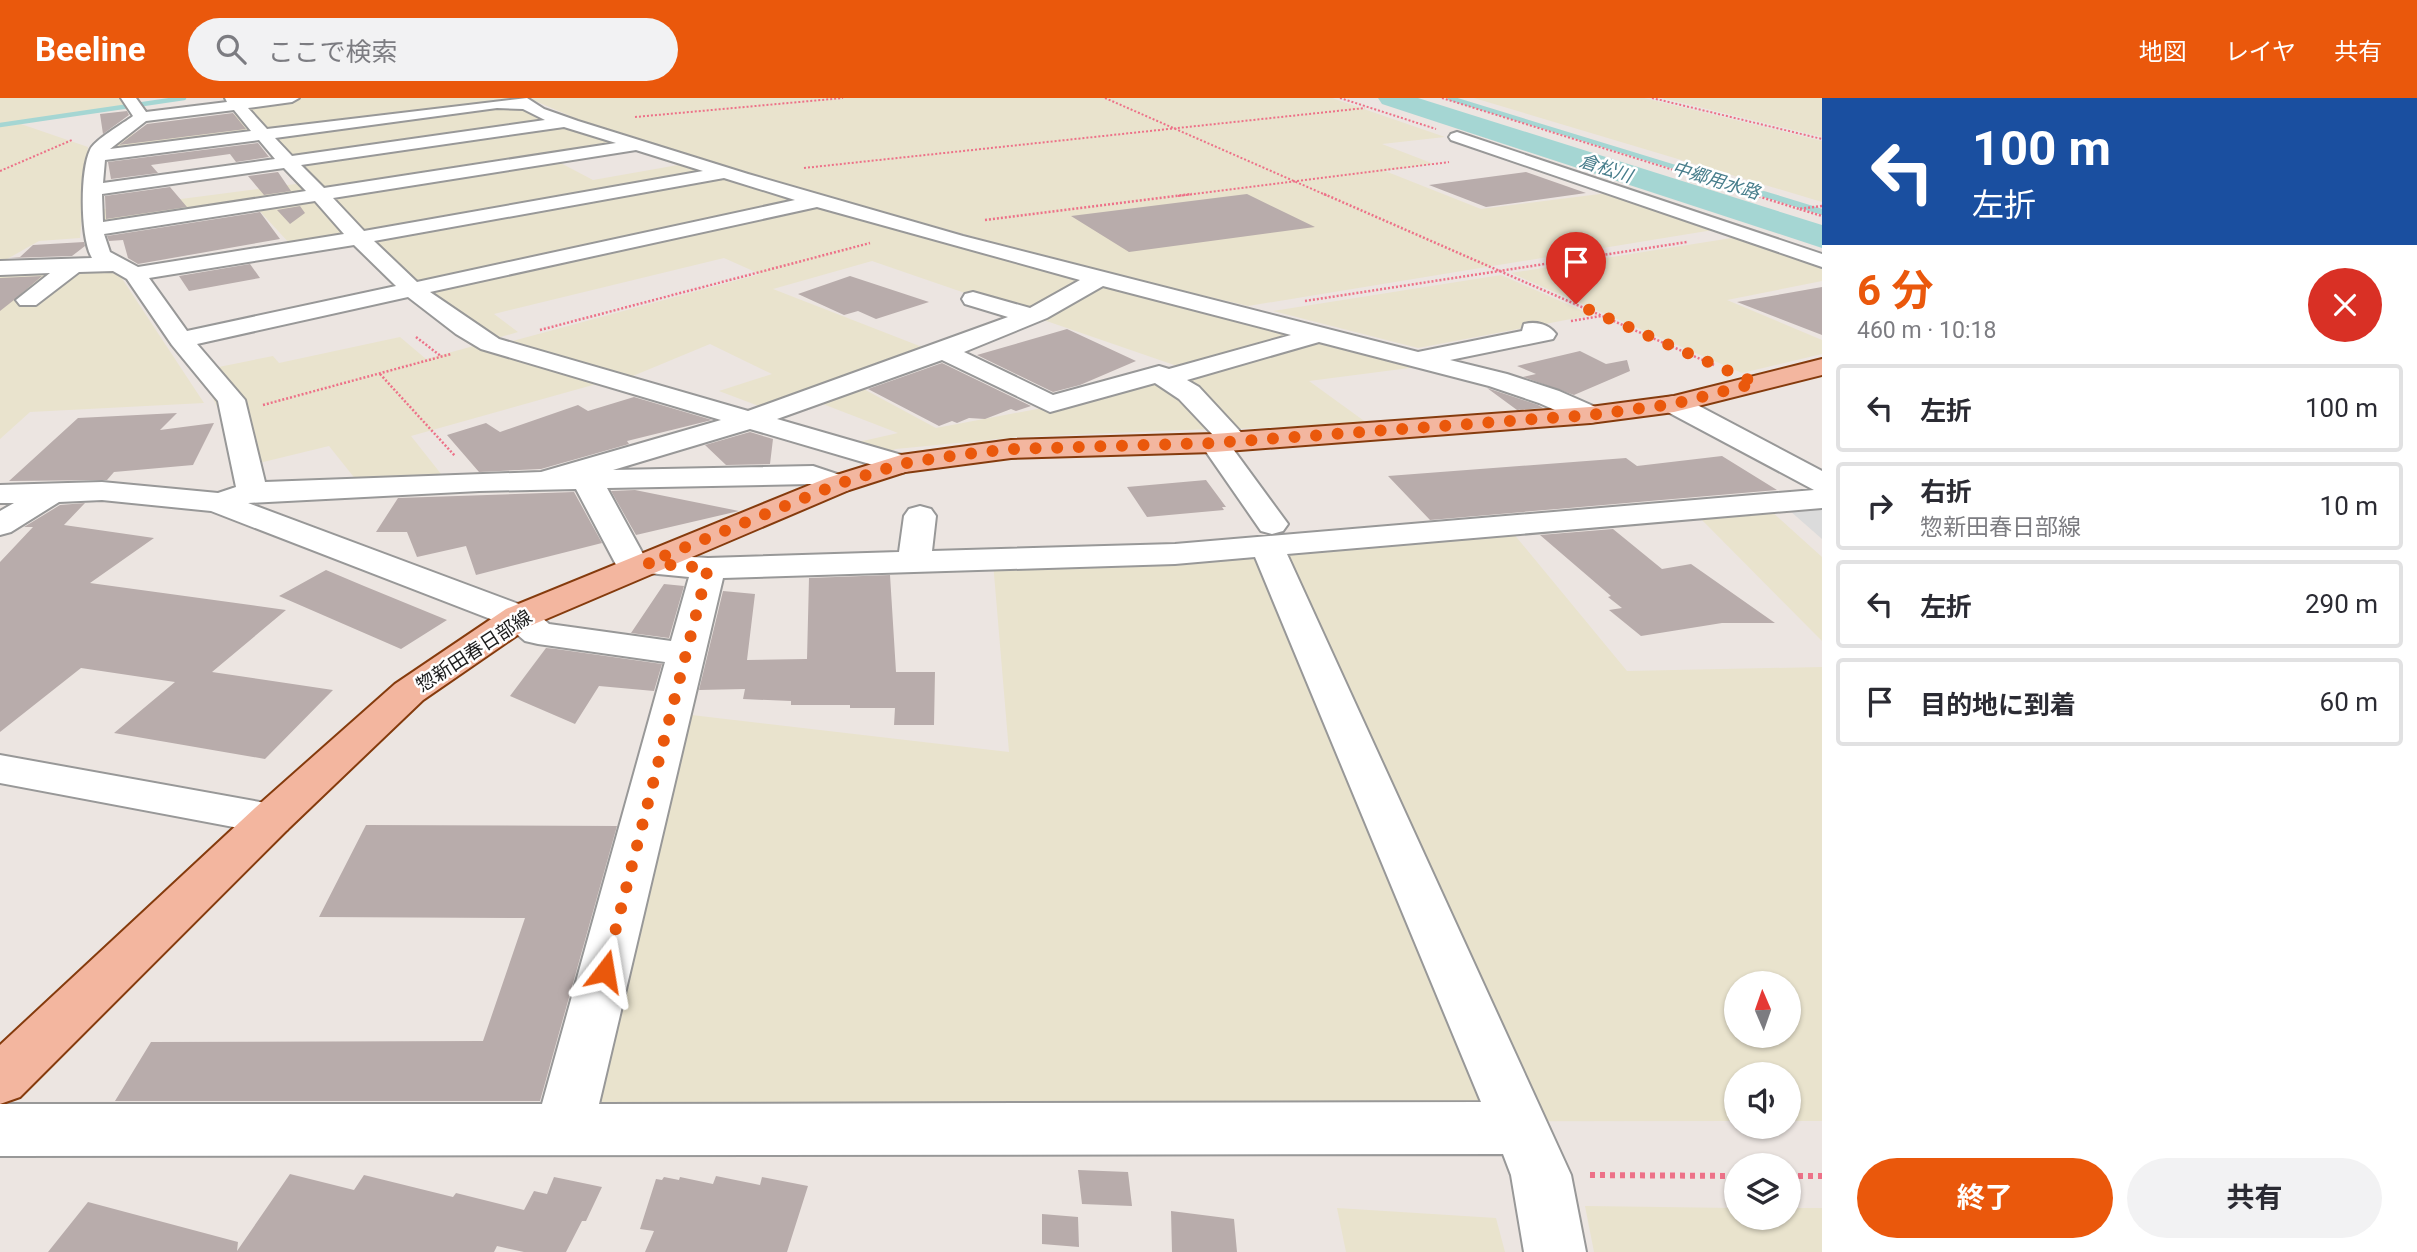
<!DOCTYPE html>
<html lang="ja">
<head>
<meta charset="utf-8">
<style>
  body { margin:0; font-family:Roboto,"Noto Sans JP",sans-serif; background:#f2f2f3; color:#2b2b33; height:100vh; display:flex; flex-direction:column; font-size:26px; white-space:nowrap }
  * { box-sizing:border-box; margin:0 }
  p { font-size:23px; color:#7c7c81 }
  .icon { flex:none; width:38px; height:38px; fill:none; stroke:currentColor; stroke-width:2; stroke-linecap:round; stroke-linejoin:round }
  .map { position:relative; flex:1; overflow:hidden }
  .drawer { display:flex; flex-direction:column; background:#fff; width:595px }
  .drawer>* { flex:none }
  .top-card { background:#1a4fa0; color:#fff; overflow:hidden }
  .needle { width:46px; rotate:358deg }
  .fabs { position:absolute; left:1724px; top:873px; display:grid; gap:14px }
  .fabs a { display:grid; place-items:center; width:77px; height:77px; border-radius:50%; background:#fff; box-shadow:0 2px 5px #0004; font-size:35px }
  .pin { position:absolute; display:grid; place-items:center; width:60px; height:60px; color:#fff; margin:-72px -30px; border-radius:50% 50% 50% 0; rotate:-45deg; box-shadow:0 0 7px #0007 }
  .pin .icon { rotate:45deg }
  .me { position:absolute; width:77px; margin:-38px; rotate:14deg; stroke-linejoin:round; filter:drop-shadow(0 0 5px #0008) }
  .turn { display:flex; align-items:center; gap:24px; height:147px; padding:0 35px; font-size:32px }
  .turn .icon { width:91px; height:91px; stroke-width:2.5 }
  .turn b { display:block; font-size:49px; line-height:60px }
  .round { display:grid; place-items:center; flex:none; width:74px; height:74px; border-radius:37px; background:#f2f2f3 }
  .overview { display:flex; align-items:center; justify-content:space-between; height:119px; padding:0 35px }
  h1 { font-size:42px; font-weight:700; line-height:52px; color:#ea580c }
  .primary-button { display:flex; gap:14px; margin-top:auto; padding:14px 35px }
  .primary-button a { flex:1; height:80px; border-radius:42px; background:#ea580c; color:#fff; font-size:28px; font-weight:700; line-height:80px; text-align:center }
  .primary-button a+a { background:#f2f2f3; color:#2b2b33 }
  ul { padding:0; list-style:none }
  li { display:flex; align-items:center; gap:21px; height:88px; margin:0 14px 10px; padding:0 21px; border:4px solid #e1e1e2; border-radius:7px }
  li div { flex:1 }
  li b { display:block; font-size:26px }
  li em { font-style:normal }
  header { display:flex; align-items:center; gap:42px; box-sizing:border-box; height:98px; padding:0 35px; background:#ea580c; color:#fff }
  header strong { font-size:33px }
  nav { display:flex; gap:38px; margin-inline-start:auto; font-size:24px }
  .search { width:490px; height:63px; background:#f2f2f3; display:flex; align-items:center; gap:18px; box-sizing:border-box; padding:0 24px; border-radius:38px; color:#7c7c81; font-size:26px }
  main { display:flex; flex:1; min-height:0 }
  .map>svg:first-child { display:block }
  .farmland { fill:#e9e3cd; fill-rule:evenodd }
  .parking { fill:#dbdbdb }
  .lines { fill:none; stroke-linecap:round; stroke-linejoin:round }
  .stream-far1 { stroke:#a5d6d3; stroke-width:4.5 }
  .stream { stroke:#a5d6d3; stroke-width:6 }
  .river { fill:#a5d6d3; fill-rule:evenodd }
  .building { fill:#b8acab }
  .minor-casing { stroke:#989898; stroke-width:4 }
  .major-casing { stroke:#853b0d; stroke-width:4 }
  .path-far2 { stroke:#ed7188; stroke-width:2; stroke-dasharray:2 2; stroke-linecap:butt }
  .path-far1 { stroke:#ed7188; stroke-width:2.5; stroke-dasharray:2 2; stroke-linecap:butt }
  .path { stroke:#ed7188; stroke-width:6; stroke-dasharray:5 5; stroke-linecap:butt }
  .minor { fill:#fff; fill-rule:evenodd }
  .major { fill:#f3b69f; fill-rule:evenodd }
  .route { stroke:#ea580c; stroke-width:12; stroke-dasharray:0 21.6 }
  .labels { text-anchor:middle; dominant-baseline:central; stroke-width:5; stroke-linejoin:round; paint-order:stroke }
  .far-water-label { font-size:18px; font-style:italic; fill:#477d8b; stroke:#fff }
  .street-label { font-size:19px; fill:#1b1b1b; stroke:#fff }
</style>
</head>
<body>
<header>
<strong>Beeline</strong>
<div class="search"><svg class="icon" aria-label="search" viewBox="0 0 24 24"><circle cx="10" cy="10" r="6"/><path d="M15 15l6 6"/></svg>ここで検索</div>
<nav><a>地図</a><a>レイヤ</a><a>共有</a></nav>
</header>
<main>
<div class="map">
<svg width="1822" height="1154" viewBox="0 0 1822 1154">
  <rect width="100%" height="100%" fill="#ece5e1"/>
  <!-- farmland -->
  <path class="farmland" d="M0,0H123L128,8L15,24L88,49L80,140L39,143L0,165Z
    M236,0H508L515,8L626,48L553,61L593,82L678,67L943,144L1417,269L1309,283L1367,325L1232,331L1180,269L872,163L773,191L935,254L767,311L719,293L772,276L710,246L628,280L502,246L760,176L724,160L494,216L518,234L487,243L456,224L366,136L292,148L253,106L103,130L104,111L311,84L264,36L103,57L107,50L130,36L195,30L192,21L248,15Z
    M528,0H1332L1445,39L1382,46L1434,66L1385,73L1481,111L1608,95L1713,132L1248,208L1079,168L743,75L582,23Z
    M1474,0H1644L1822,43V104Z
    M1662,0H1822V39Z
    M1738,139L1822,167V183L1727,202L1822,242V256L1742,275L1511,175Z
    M100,169L121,179L204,305L30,314L0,341V172Z
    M1501,177L1592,217L1418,250L1273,213Z
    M400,239L426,261L481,246L607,283L411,338L445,381L357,383L329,348L247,368L199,273L273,258L279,265Z
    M1156,281L1181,294L1211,331L1019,339L896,351L883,355L854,345L898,335L815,303L858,288L936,330L1053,308Z
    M1771,413L1822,459V543L1695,415Z
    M1513,435L1627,573L1822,569V1023H1789L1788,976H1736V1023L583,1025L683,616L1009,654L993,464ZM1736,886H1788V938H1736Z
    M1585,1108L1736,1110V1120H1788L1789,1110H1822V1154H1594Z
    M1337,1110L1496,1120L1505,1154H1346Z"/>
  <!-- parking -->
  <path class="parking" d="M1822,410V441L1789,412Z"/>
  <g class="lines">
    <!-- stream-far1 -->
    <path class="stream-far1" d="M1450,0L1769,98
      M0,27L184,0"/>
    <!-- stream -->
    <path class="stream" d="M1764,96L1822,114"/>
    <!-- river -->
    <path class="river" d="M1378,0H1418L1822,127V150L1382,6Z"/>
  </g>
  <!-- building -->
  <path class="building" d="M127,13L129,17L103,36L100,16Z
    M233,15L246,31L119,47L147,26Z
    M258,45L269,59L236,64L230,56L151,67L158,75L111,81L108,64Z
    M278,74L291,93L264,97L248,78Z
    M1526,74L1586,95L1486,109L1429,87Z
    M170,89L187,109L106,121L105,98Z
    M1247,96L1315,129L1129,154L1071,118Z
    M300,108L305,115L290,126L277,112Z
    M260,114L280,141L138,166L128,160L123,142L109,143L107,138Z
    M84,144L85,148L72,158L9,160L20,159L33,147Z
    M250,166L260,180L189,193L179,178Z
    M42,178L14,202L0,213V180Z
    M850,178L929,204L876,221L858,213L844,217L798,196Z
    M1822,189V237L1737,204Z
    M1067,231L1136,263L1080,287L1053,294L977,257Z
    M1580,253L1606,266L1627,262L1630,273L1574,297L1523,279L1536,276L1517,268Z
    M942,265L1031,308L1016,313L1011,311L985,321L969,320L957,325L952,323L939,328L868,291Z
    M1487,290L1538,307L1543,310L1517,312Z
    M634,299L712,322L627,343L629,346L541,371L479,374L447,337L486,325L500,334L578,307L588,313Z
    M177,315L160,332L214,325L193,367L114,374L107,382L9,383L78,320Z
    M750,334L773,341L770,366L726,367L705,347Z
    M1722,358L1777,392L1430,422L1388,378L1626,360L1637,368Z
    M1206,382L1226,409H1222L1224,412L1147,419L1127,389Z
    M635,392L739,413L636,437L611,393Z
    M574,394L602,445L476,477L466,448L417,459L407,434H376L398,400Z
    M85,405L64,427L154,440L90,485L286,512L212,574L333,592L265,661L114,635L175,584L81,570L0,634V464L33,429H24L60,407Z
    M1613,431L1662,471L1691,466L1775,525H1722L1641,538L1609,512L1622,510L1608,499L1611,498L1540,437Z
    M326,472L364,488L447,522L401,551L279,498Z
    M890,477L896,574H935L934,627H894L895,610H850V607H791V603L743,601L745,591L699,592L723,493L755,496L747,562L807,561L809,480Z
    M664,486L684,488L669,540L631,535Z
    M546,550L556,551L662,566L654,593L599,588L575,626L510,598Z
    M366,727L617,728L540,1003H115L151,944L483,943L525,820L319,819Z
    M1078,1072L1128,1074L1132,1108L1082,1106Z
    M290,1076L354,1092L364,1077L453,1099L456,1095L524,1112L534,1093L547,1096L554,1079L602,1089L586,1123H582L566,1154H524L497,1148L494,1154H48L88,1104L238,1144L237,1153Z
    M716,1078L760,1087L762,1079L808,1088L787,1154H645L654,1133L640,1131L656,1081L662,1082L664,1079L679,1082L680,1079L713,1086Z
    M1171,1113L1234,1121L1237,1154H1172Z
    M1042,1116L1078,1119L1079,1149L1042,1146Z"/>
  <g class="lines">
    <!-- minor casing -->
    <g class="minor-casing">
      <path id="minor" d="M121,0H136L146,14L227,4L225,0H299L292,4L248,10L267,31L527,0L544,11L578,23L748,76L963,138L1418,254L1522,233L1524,226C1536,223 1549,226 1556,236L1553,241L1450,262L1507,276L1559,293L1600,311L1604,317L1600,323L1590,325L1580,323L1539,305L1489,288L1319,244L1187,282L1199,289L1249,343L1245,349L1233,351L1288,426L1283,433L1272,436L1261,433L1200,345L1204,339L1213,337L1179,301L1155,285L1050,314L942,262L777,321L912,360L916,366L912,372L901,375L890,372L750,331L613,372L813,368L849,380L853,386L849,392L838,395L810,386L607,390L643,456L708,460L899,454L904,418L909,411L920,408L931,411L936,418L932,453L1175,446L1814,392L1664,312L1660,306L1664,300L1674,298L1684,300L1822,373V410L1287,456L1571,1077L1586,1154H1524L1511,1077L1503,1056L0,1058V1006H542L665,564L538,546L525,543L506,527L211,413L102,402L59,404L11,434L0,437V413L14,405H0V387L102,384L218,395L236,389L218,303L172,247L127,181L113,173L79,174L36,207H20L16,202L50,175L0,177V163L92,160C80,140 80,73 90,52C94,42 124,25 133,18ZM497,10L523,11L545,22L292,58L275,40ZM234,12L251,33L110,51L146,23ZM564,29L616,45L324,90L301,67ZM259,42L275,61L103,85L105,62ZM636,52L703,73L364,133L333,100ZM284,70L306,93L103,124L102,96ZM724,80L795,102L417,184L374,143ZM315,103L344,136L138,169L110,154L104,136ZM817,109L1080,182L1030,210L973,194L965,196L962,201L965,206L1008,219L748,313L499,241L430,194ZM354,147L396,188L187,233L149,180ZM1103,188L1291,237L1169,271L1159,268L1053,297L964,254L1047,220ZM408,199L456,236L481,251L721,322L541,374L265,384L245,302L197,246ZM576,391L622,478L634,481L648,475L689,479L671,543L549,526L532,511L248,405L479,393ZM1255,459L1481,1004L599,1006L723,480L1175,466Z
        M1457,34L1822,156V169L1451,42L1449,39L1451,36Z
        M0,657L271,706L287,710L293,721L287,732L271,736L0,685Z"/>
    </g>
    <!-- major casing -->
    <g class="major-casing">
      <path id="major" d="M1822,261V277L1674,314L1590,325L1214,354L1011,360L905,374L849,392L532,527L423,602L287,732L20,999L0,1006V947L255,710L395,586L506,511L827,380L901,357L1011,342L1214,336L1590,309L1674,298Z"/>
    </g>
    <!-- path-far2 -->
    <path class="path-far2" d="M1105,0L1328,98
      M1340,0L1436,31
      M1442,0L1757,98
      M1652,0L1822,41
      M635,19L843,0
      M804,70L1365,10
      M0,73L72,42
      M1178,98L1449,64"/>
    <!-- path-far1 -->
    <path class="path-far1" d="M1324,96L1714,267
      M1751,96L1799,111
      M1822,108L1799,111L1822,118
      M985,122L1192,96
      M1305,203L1687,144
      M1571,223L1601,218
      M540,232L870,145
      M416,239L442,259
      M380,276L455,358
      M263,307L451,256"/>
    <!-- path -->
    <path class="path" d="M1590,1077L1736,1078
      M1788,1078H1822"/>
    <!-- minor -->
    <use href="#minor" class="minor"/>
    <!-- major -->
    <use href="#major" class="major"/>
  </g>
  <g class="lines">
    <!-- route -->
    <path class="route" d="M605,873L708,470L647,465L838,386L901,366L957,357L1011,351L1214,345L1590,317L1674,306L1756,285L1576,206"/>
  </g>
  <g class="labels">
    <!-- far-water labels -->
    <g class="far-water-label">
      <text transform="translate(1606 70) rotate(18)">倉松川</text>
      <text transform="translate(1716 82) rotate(17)">中郷用水路</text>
    </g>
    <!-- street labels -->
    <g class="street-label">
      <text transform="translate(474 553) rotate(-33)">惣新田春日部線</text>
    </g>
  </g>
</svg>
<div class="fabs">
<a><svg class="needle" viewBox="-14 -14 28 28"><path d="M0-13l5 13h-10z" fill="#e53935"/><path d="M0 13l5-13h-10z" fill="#7c7c81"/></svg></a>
<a><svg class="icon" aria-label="sound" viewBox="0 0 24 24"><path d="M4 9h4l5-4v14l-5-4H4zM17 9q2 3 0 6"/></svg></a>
<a><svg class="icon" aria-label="layers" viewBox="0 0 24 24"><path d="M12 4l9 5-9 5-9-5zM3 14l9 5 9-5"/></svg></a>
</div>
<div class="pin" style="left:1576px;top:206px;background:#d93025"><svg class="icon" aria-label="arrive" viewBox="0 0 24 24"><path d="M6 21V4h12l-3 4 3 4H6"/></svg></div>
<svg class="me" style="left:605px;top:873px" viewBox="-20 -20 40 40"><path d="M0-17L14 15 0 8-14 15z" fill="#ea580c" stroke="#fff" stroke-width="4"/></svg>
</div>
<section class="drawer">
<div class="top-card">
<div class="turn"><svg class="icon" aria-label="left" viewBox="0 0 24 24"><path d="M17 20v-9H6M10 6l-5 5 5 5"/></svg><div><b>100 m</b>左折</div></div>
</div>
<div class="overview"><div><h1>6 分</h1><p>460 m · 10:18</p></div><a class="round" style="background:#d93025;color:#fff"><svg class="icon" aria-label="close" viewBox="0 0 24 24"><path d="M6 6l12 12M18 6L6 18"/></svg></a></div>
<ul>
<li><svg class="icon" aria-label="left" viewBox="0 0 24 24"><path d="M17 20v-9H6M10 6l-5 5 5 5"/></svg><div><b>左折</b></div><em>100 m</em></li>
<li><svg class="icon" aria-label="right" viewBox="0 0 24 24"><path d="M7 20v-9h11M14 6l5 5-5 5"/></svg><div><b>右折</b><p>惣新田春日部線</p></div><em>10 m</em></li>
<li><svg class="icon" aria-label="left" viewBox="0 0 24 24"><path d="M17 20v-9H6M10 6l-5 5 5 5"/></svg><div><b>左折</b></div><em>290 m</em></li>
<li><svg class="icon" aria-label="arrive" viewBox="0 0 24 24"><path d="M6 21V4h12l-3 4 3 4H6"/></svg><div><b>目的地に到着</b></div><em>60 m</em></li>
</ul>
<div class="primary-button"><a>終了</a><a>共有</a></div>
</section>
</main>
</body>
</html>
